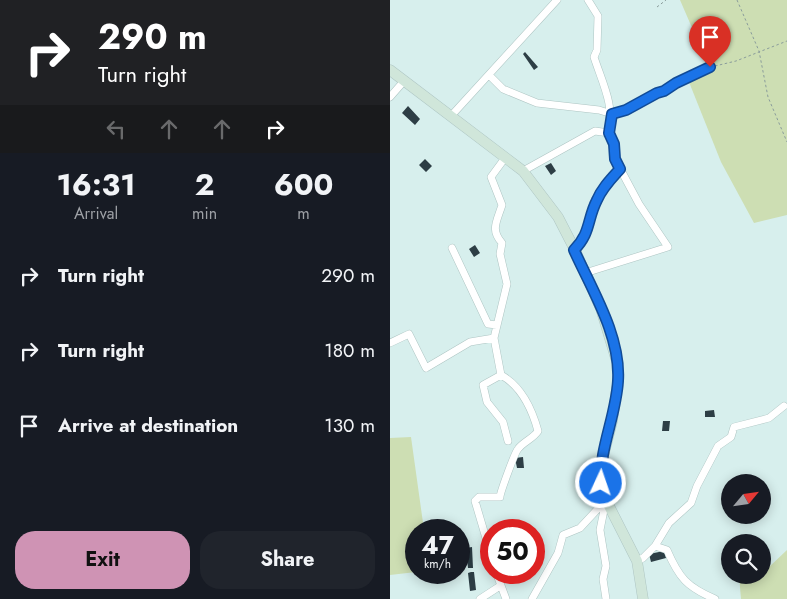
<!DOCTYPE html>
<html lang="en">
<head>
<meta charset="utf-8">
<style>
  body { margin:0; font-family:Jost,sans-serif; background:#20242c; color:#f1f3f6; height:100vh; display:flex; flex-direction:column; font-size:19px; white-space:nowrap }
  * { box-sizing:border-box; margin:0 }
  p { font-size:16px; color:#9ea1a6 }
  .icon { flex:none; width:28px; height:28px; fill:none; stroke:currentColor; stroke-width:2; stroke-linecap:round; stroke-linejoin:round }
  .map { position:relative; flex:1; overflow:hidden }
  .drawer { display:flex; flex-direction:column; background:#171b24; width:390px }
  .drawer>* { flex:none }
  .banner { background:#202124; color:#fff; overflow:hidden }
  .needle { width:32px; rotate:61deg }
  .fabs { position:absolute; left:331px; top:474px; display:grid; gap:10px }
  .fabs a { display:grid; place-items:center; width:50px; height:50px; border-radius:50%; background:#171b24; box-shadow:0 2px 12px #0003; font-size:25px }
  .speed { position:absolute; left:15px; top:519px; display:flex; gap:10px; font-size:25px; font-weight:700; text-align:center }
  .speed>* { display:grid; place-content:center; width:65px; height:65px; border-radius:50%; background:#171b24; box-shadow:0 2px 12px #0003; line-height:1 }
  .speed small { font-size:12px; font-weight:400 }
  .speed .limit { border:8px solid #d22; background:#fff; color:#111 }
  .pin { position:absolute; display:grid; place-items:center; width:42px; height:42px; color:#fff; margin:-51px -21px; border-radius:50% 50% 50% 0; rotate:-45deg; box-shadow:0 0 5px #0007 }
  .pin .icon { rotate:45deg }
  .me { position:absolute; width:55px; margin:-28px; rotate:3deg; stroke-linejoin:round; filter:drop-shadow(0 0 4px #0008) }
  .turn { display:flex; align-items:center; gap:18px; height:105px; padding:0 15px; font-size:22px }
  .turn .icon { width:65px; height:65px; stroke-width:2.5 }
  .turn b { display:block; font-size:35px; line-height:42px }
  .lanes { display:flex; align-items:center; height:48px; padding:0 15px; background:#0003; justify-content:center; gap:25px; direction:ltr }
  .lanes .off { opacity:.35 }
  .eta { display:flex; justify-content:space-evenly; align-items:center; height:85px; text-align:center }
  .eta b { font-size:30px; font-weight:700; line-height:35px }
  .primary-button { display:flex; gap:10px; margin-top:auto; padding:10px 15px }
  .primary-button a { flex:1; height:58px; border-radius:20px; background:#cf93b4; color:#111; font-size:20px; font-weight:700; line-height:58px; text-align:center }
  .primary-button a+a { background:#20242c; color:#f1f3f6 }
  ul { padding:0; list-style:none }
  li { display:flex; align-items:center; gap:15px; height:75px; padding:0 15px }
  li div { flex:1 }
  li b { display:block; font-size:19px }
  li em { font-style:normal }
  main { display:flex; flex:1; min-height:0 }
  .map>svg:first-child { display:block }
  .green { fill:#cddeb3 }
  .building { fill:#2d3e45 }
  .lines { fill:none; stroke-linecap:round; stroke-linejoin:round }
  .street-casing { stroke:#aec5c3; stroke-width:8 }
  .secondary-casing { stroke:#aec5c3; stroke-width:11 }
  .path { stroke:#8a9c9b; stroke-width:1; stroke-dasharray:2.5 2.5; stroke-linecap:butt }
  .street { stroke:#fff; stroke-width:7 }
  .secondary { stroke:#d0e6da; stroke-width:10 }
  .route-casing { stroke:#114b97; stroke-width:12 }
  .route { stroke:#1a73e8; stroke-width:9 }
</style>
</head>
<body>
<main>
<section class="drawer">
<div class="banner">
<div class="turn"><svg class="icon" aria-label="right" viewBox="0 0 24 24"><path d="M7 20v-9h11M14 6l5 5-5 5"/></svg><div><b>290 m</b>Turn right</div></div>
<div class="lanes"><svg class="icon off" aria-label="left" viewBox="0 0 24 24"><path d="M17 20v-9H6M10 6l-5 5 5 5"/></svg><svg class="icon off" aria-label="ahead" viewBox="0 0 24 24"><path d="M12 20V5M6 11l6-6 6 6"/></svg><svg class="icon off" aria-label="ahead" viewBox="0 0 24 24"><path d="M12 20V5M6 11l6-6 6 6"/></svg><svg class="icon" aria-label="right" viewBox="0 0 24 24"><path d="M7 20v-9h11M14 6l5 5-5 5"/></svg></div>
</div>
<div class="eta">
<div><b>16:31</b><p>Arrival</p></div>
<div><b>2</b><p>min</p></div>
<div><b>600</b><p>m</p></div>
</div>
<ul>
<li><svg class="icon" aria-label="right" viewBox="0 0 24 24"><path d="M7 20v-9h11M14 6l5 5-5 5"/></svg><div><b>Turn right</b></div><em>290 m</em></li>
<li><svg class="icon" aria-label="right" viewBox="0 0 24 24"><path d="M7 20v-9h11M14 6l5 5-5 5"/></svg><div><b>Turn right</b></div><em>180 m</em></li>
<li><svg class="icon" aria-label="arrive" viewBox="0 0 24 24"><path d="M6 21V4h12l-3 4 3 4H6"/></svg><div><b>Arrive at destination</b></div><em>130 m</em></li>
</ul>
<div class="primary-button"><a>Exit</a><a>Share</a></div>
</section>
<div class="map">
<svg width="397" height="599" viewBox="0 0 397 599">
  <rect width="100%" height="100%" fill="#d7efed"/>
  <!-- green -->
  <path class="green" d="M290,0H397V215L364,223L331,162L297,77L319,67Z
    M21,437L34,530H26V572L0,575V438Z
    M397,550V599H351L349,575H372L373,568H378Z"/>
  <!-- building -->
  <path class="building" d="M135,52L148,67L144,70L133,54Z
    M18,106L30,119L25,125L12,113Z
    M35,159L42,166L36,172L29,165Z
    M161,163L166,171L161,175L155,166Z
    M85,245L90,253L84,257L79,249Z
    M324,410L325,417H315V411Z
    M273,421H280L279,431H272Z
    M133,457L134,468H127L125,458Z
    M82,547L83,568H78L76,548Z
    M274,551L276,558L261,562L259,554Z
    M81,572H84L86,590L80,591L78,573Z"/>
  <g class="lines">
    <!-- street casing -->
    <g class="street-casing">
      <path id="street" d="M99,75L113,89L147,103L209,110L222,114L236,110L267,93L274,91L286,83L320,67
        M0,97L14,81
        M61,116L167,0
        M115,158L101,177L112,205C107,221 100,230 112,243L110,254L117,284L104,338L111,375L93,385L97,402L113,422L118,441
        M133,171L205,131L219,133
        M62,248L98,324L107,325
        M185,250C200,233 197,218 207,200C212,188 222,179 230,169
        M195,273L278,247L249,204L225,159L224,144L219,133C225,106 212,82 204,57L207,50L208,16L198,0
        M0,343L19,334L36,368L80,342L104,338
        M216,500L210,530L216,566L213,579L216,599
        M265,546L277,550C289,578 297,587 325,599
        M101,555L85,501L89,497H110C110,493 125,452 128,449C133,442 144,438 148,431C142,409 131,386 111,375
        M247,561L253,558L265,546L279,523L301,503L307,486L328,446L341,437L344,427L379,418L394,406
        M106,572L116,599
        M90,599L110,586
        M142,599L168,553L173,535L190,528L216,500"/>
    </g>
    <!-- secondary casing -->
    <g class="secondary-casing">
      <path id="secondary" d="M0,70L133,171L168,217L185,250L211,309L227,362L228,381L222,422L210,469L211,483L216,500L247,561L253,599"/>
    </g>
    <!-- path -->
    <path class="path" d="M347,0L369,51L378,97L397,142
      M267,7L276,0
      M325,66L346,61L397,41"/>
    <!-- street -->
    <use href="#street" class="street"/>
    <!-- secondary -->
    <use href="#secondary" class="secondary"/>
  </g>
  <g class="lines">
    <!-- route casing -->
    <g class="route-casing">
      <path id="route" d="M211,483C209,449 226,416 228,381C231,336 202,290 184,250C201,233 197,219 207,200C212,188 221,179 230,169L225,159L224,144L219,133L222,114L236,110L267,93L274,91L286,83L320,67"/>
    </g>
    <!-- route -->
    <use href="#route" class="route"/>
  </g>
</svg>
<div class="fabs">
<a><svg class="needle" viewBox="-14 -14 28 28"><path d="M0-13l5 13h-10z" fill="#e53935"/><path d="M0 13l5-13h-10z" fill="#9ea1a6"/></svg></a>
<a><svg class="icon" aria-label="search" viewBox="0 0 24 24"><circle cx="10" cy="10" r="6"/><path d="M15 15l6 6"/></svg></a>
</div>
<div class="speed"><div>47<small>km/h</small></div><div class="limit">50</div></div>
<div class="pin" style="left:320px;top:67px;background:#d93025"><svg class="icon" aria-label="arrive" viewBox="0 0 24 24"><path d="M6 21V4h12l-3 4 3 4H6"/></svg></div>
<svg class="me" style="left:211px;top:483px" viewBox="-20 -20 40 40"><circle r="17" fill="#1a73e8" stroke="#fff" stroke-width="3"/><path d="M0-11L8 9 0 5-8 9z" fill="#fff"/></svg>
</div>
</main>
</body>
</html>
